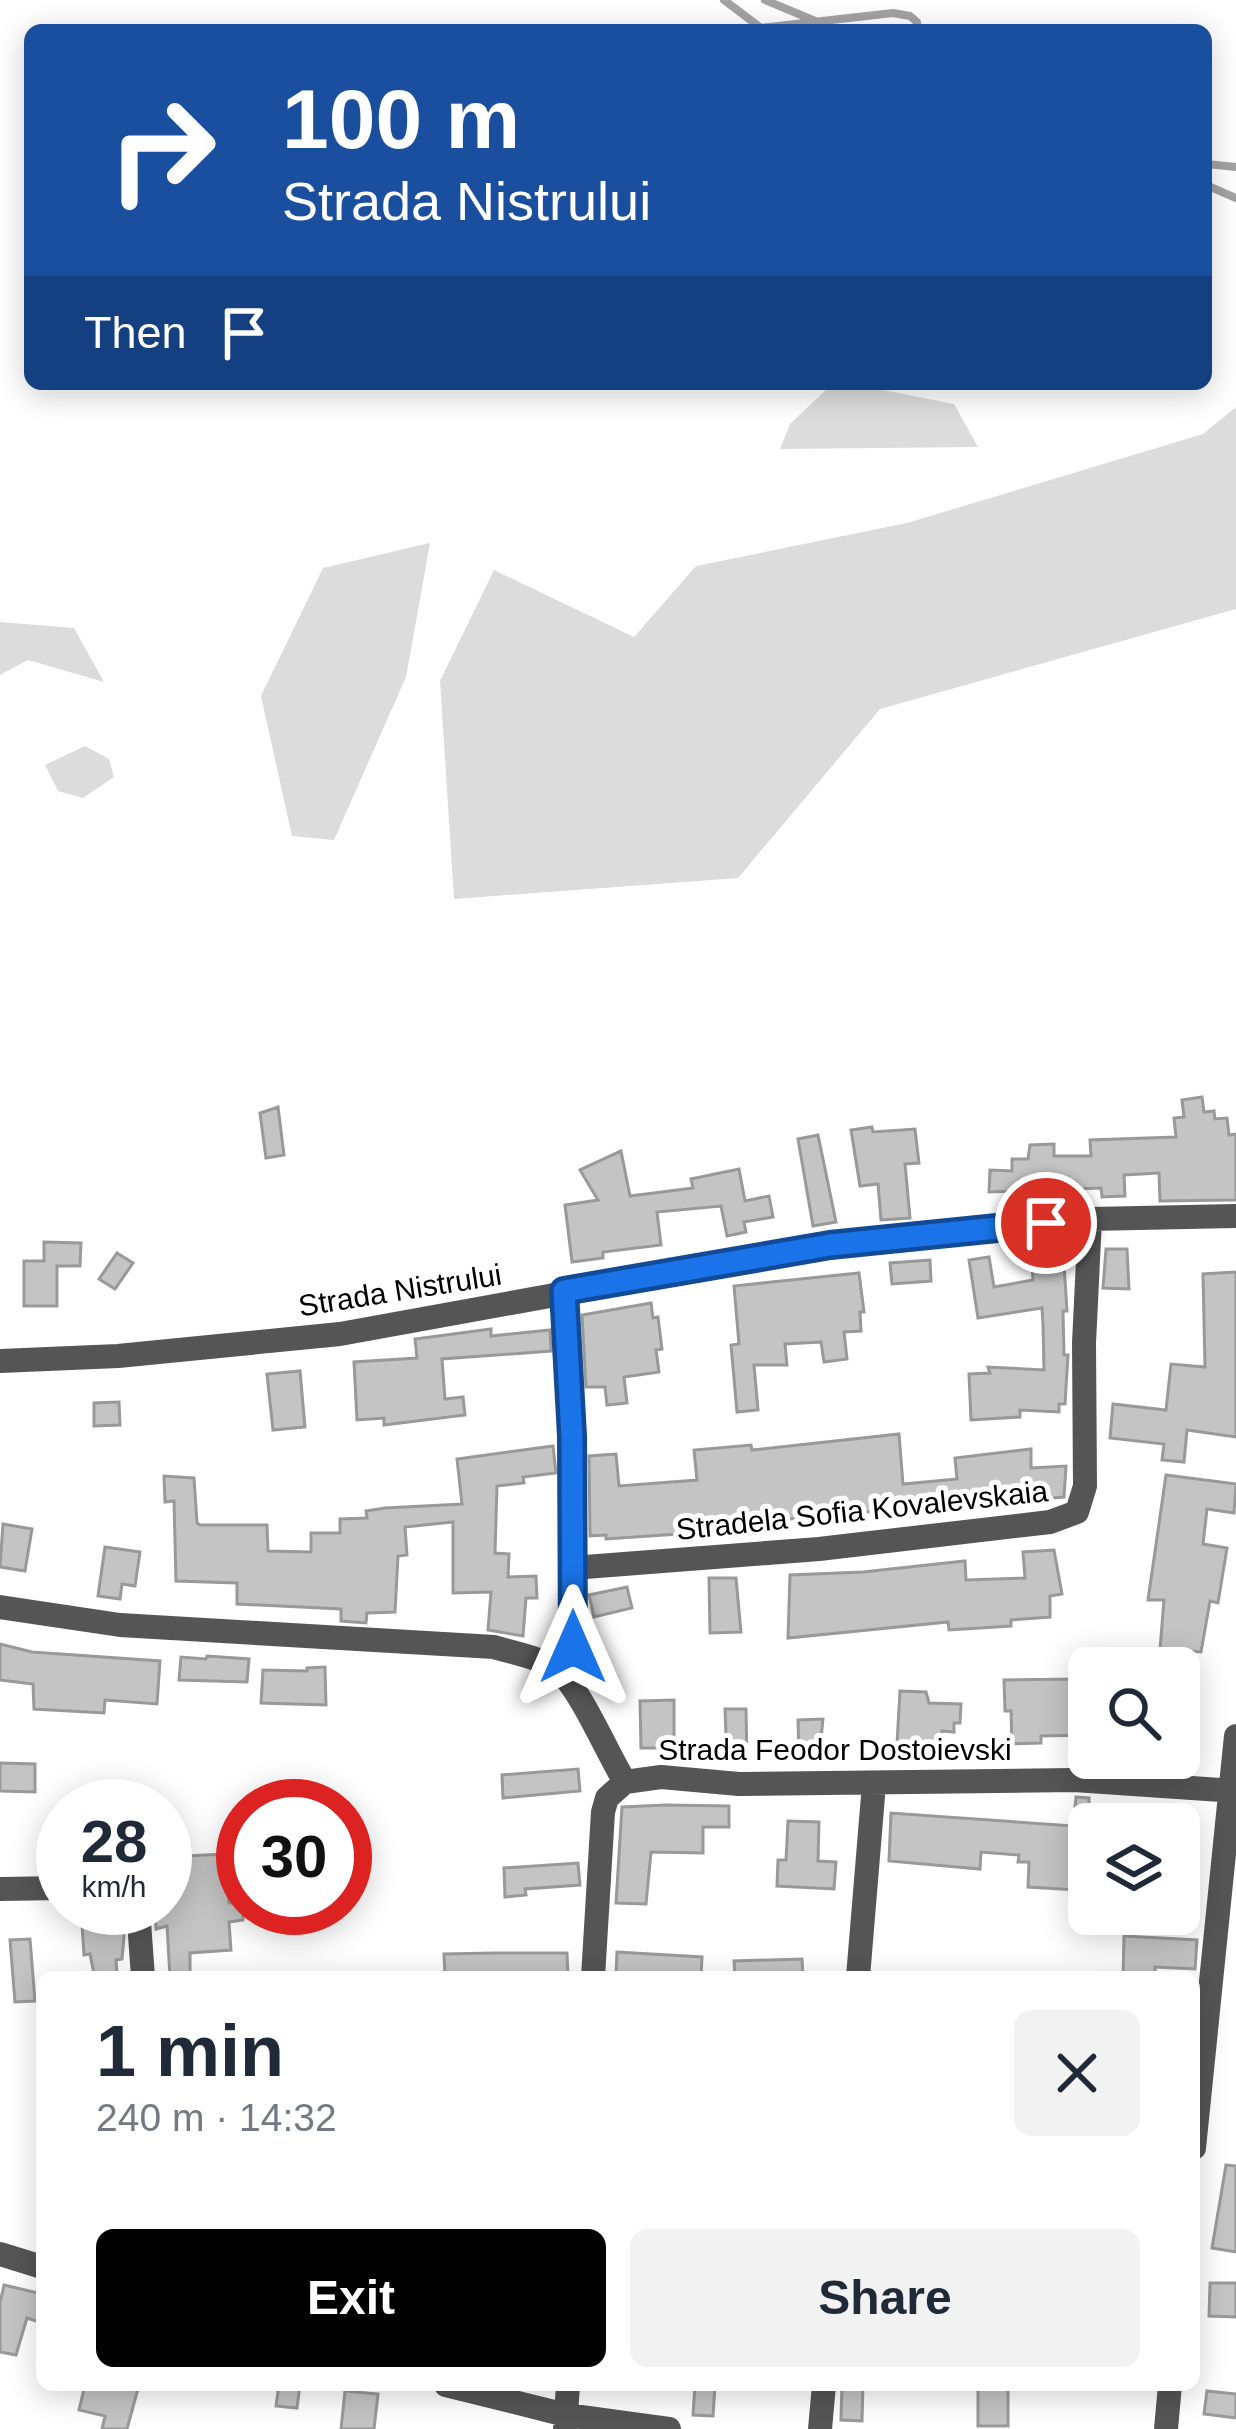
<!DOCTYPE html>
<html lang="en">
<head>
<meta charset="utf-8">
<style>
  body { margin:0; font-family:Helvetica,sans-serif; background:#f2f2f3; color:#1f2937; height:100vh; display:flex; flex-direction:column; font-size:45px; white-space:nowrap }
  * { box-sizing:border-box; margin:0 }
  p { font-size:39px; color:#747a83 }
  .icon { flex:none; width:66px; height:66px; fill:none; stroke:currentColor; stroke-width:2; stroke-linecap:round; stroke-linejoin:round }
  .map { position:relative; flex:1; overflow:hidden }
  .drawer { position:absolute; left:36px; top:1971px; width:1164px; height:420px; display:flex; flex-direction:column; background:#fff; border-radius:18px; box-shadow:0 6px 30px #0003 }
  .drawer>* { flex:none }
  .banner { position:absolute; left:24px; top:24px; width:1188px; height:366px; border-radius:18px; box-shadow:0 6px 30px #0003; background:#1a4fa0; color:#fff; overflow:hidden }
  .controls { position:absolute; left:1068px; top:1647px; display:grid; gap:24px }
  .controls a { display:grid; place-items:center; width:132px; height:132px; border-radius:18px; background:#fff; box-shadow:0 6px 30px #0003; font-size:60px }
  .speed { position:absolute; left:36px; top:1779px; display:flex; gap:24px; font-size:60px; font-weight:700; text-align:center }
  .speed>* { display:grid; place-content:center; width:156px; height:156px; border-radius:50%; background:#fff; box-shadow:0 6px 30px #0003; line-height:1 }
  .speed small { font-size:30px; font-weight:400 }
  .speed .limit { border:18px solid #d22; background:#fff; color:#111 }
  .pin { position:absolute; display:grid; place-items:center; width:102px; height:102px; color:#fff; margin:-51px; border:6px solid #fff; border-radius:50%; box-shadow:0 3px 12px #0007 }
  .me { position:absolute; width:132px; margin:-66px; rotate:0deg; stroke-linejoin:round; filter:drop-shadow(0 0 9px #0008) }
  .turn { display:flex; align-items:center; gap:42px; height:252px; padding:0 60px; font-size:54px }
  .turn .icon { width:156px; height:156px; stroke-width:2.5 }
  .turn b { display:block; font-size:84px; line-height:102px }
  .then { display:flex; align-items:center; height:114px; padding:0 60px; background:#0003; gap:24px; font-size:45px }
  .round { display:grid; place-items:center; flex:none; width:126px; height:126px; border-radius:18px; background:#f2f2f3 }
  .summary { display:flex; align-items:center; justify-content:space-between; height:204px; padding:0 60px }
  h1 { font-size:72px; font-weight:700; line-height:90px }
  .action { display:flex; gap:24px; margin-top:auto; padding:24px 60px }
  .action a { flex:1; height:138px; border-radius:18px; background:#000; color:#fff; font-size:48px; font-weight:700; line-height:138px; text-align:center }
  .action a+a { background:#f2f2f3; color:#1f2937 }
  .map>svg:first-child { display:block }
  .green { fill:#dcdcdc }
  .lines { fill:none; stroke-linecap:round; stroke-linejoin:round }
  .stream { stroke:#a3a3a3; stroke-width:8 }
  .building { fill:#c4c4c4; stroke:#999; stroke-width:3 }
  .minor { stroke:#555; stroke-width:24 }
  .route-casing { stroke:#114b97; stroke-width:30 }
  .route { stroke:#1a73e8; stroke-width:21 }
  .labels { text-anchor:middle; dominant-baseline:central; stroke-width:10; stroke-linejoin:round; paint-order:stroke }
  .street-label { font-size:30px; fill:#000; stroke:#fff }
</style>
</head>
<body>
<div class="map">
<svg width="1236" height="2429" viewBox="0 0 1236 2429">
  <rect width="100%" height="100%" fill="#fff"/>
  <!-- green -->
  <path class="green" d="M832,384H852L954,404L978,447L780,449L790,424Z
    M1236,407V609L880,709L738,878L454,899L440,681L494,570L634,637L696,566L907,523L1203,434Z
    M430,543L406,677L334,840L292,836L261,696L323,568Z
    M0,622L74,628L104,682L28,660L0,675Z
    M85,746L109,759L114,777L83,798L58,791L45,765Z"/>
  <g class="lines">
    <!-- stream -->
    <path class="stream" d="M724,0L761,28L893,13L910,16L917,22L918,30
      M765,0L837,30
      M1206,164L1236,167
      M1206,185L1236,198"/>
  </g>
  <!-- building -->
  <path class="building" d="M1202,1097L1204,1112L1214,1111L1215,1119L1227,1118L1229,1135L1236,1134V1200L1160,1201L1159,1173L1124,1175L1125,1196L1102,1197L1101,1188L989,1192L990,1170L1012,1171V1159H1028L1030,1145L1054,1144V1156H1091L1090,1140L1176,1137L1174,1118L1184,1117L1182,1100Z
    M278,1107L284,1155L266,1158L260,1113Z
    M872,1127L873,1132L915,1129L919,1163L905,1164L910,1218L881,1220L878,1184L860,1186L851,1130Z
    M818,1135L836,1222L813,1226L798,1139Z
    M621,1151L630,1196L693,1188L691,1179L739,1169L745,1201L769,1196L773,1217L744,1222L746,1232L727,1236L721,1206L657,1212L661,1245L603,1252V1258L572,1262L565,1205L598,1200L580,1170Z
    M44,1242L81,1243L80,1266H57V1306H24V1261H44Z
    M1063,1249L1067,1311H1063L1064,1355H1068L1065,1404H1059V1412L1020,1410V1417L971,1420L969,1374L990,1373L988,1367L1044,1370L1043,1325L1042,1308L978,1318L969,1260L989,1257L994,1287L1033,1280L1031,1251Z
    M1106,1249H1127L1129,1289L1103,1288Z
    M117,1253L133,1263L115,1289L99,1279Z
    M930,1260L931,1281L892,1284L890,1263Z
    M1236,1272V1437L1187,1430L1184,1462L1162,1460L1164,1444L1110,1438L1113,1404L1166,1410L1171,1364L1205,1367L1203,1274Z
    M859,1273L864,1312H860L861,1331L844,1332L847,1359L824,1362L821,1342L785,1344L787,1365H754L758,1410L737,1412L731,1345L739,1344L734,1286Z
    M651,1303L653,1318L658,1317L662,1349L656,1350L659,1372L624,1377L627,1403L607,1405L605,1387H586L582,1315Z
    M491,1329V1336L550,1330L551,1351L442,1359L445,1399L463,1397L465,1415L384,1425V1418L357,1420L354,1362L417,1358L415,1339Z
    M300,1371L305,1427L273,1430L267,1374Z
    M119,1402L120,1425L94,1426V1403Z
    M899,1434L903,1484L957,1479L955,1458L1031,1449V1468L1066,1466L1064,1497L935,1508L936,1513L900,1517L899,1509L692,1528L693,1533L606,1539V1535L590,1536L589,1456L616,1454L619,1486L697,1480L694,1450L751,1445L752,1450Z
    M553,1446L556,1473L523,1477L524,1483L497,1486L495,1553L509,1554L508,1577L536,1576L537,1598H526L523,1636L488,1630L491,1592L453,1593V1522L405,1527L407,1555L398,1556L395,1612L367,1613L366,1623L341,1621V1609L237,1604V1583L176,1581L174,1501L165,1502L164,1476L194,1478L197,1523L200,1525H267L268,1551L311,1552V1533H340V1519L367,1518L366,1511L385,1508L462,1504L457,1459Z
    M1166,1475L1236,1484L1234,1513L1207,1509L1203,1544L1227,1548L1218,1603L1210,1601L1201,1652L1160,1649L1164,1600H1148Z
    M3,1524L32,1529L25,1571L0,1567Z
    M105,1547L140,1552L135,1586L122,1584L120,1599L98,1596Z
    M1054,1550L1062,1594L1050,1596V1617L1011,1620V1626L949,1630L948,1622L788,1638L790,1575L863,1572L965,1561L966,1580L1025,1578L1023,1552Z
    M709,1578H736L741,1632L710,1633Z
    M627,1587L632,1608L594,1617L589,1595Z
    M0,1644L32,1652L160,1661L157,1704L105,1700L104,1713L34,1709L33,1684L0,1680Z
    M207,1656L249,1659L247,1682L179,1680L181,1657L206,1659Z
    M325,1667L326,1705L261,1703L263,1670L307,1671V1668Z
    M1077,1679V1688H1089V1735L1041,1736V1743L1012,1744L1011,1711H1005L1004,1680Z
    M900,1691L926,1692L929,1703L961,1704L960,1723H954V1732L942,1731V1745L897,1743Z
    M674,1700V1748H641L640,1701Z
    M725,1709H746L747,1761H727Z
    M823,1719L819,1758L799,1759L798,1720Z
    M0,1763L35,1764V1792L0,1791Z
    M578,1769L580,1791L503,1798L502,1775Z
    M1076,1797L1089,1798V1884L1078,1883L1077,1890L1028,1887L1029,1862H1018L1019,1855L981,1852L980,1869L889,1861L891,1813L1073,1826Z
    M666,1805L729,1806V1827H703V1853L651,1852L646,1904L616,1903L622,1807Z
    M788,1821L819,1822L818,1861L836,1862L834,1889L777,1886L778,1860H786Z
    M225,1854L229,1903L243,1901V1920L229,1922L231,1950L190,1953V1977H170L167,1926L156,1929L155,1908H165V1857Z
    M578,1863L580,1885L525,1889L526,1895L505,1897L504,1868Z
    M81,1908H122L124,1937L122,1959L116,1960L117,1973L94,1974L90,1954L84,1955Z
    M1124,1936L1197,1940L1195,1969L1155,1967V1974L1123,1977Z
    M30,1939L35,2001L15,2002L10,1940Z
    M617,1952L702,1957L701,1977L616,1974Z
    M495,1953H567L568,1977L445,1975L444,1954Z
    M802,1959L803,1977H735L734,1961Z
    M1226,2165L1236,2166V2252L1212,2248Z
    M1210,2283H1236V2317L1209,2316Z
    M4,2285L42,2294V2323L27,2318L16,2355L0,2352V2303Z
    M85,2385H139L127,2429H102L105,2416L79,2410Z
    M279,2385H300L297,2408L276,2406Z
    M695,2385H715L713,2416L693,2415Z
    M842,2385H863L862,2421L841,2420Z
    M978,2385H1008V2426H978Z
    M345,2391L378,2394L374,2429H341Z
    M1207,2391L1236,2394V2418L1204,2414Z"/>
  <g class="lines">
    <!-- minor -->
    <path class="minor" d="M564,1291L572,1436L573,1687
      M0,1361L118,1356L340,1334L830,1245L1090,1219L1236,1216
      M572,1568L819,1549L1050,1522L1077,1512L1085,1486L1084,1343L1090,1219
      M0,1607L120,1625L494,1647C513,1653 539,1657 556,1669C579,1685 608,1755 625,1782L661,1777L739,1784L1074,1780L1236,1791
      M0,1889L63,1888
      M138,1908L143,1977
      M593,1977L603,1812L607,1798L625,1782
      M858,1977L874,1784
      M1194,2148L1236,1736
      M0,2254L42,2267
      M446,2385L566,2415L669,2429
      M565,2429L568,2385
      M820,2429L824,2385
      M1166,2429L1170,2385"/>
  </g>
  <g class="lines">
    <!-- route casing -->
    <g class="route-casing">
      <path id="route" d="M573,1647L572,1436L564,1291L830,1245L1046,1223"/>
    </g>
    <!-- route -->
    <use href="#route" class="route"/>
  </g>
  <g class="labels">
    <!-- street labels -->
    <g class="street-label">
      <text transform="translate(400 1290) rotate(-9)">Strada Nistrului</text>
      <text transform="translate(862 1510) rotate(-6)">Stradela Sofia Kovalevskaia</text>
      <text x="835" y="1749">Strada Feodor Dostoievski</text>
    </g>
  </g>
</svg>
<div class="controls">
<a><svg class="icon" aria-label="search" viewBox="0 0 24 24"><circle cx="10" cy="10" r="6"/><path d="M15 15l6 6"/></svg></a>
<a><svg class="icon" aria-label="layers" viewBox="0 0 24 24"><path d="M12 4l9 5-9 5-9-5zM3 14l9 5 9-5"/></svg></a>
</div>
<div class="speed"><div>28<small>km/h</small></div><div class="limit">30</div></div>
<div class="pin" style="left:1046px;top:1223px;background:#d93025"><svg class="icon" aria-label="arrive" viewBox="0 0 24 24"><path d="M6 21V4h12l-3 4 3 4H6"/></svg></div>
<svg class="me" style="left:573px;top:1647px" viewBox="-20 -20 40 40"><path d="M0-17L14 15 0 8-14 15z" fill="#1a73e8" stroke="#fff" stroke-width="4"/></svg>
<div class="banner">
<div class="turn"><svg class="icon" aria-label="right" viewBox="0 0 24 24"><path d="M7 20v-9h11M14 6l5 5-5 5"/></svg><div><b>100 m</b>Strada Nistrului</div></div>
<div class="then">Then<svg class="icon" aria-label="arrive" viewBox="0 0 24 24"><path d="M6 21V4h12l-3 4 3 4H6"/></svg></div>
</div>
<section class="drawer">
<div class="summary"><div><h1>1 min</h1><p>240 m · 14:32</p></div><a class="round"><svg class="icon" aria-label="close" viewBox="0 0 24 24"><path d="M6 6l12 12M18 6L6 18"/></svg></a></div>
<div class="action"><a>Exit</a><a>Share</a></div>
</section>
</div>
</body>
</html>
